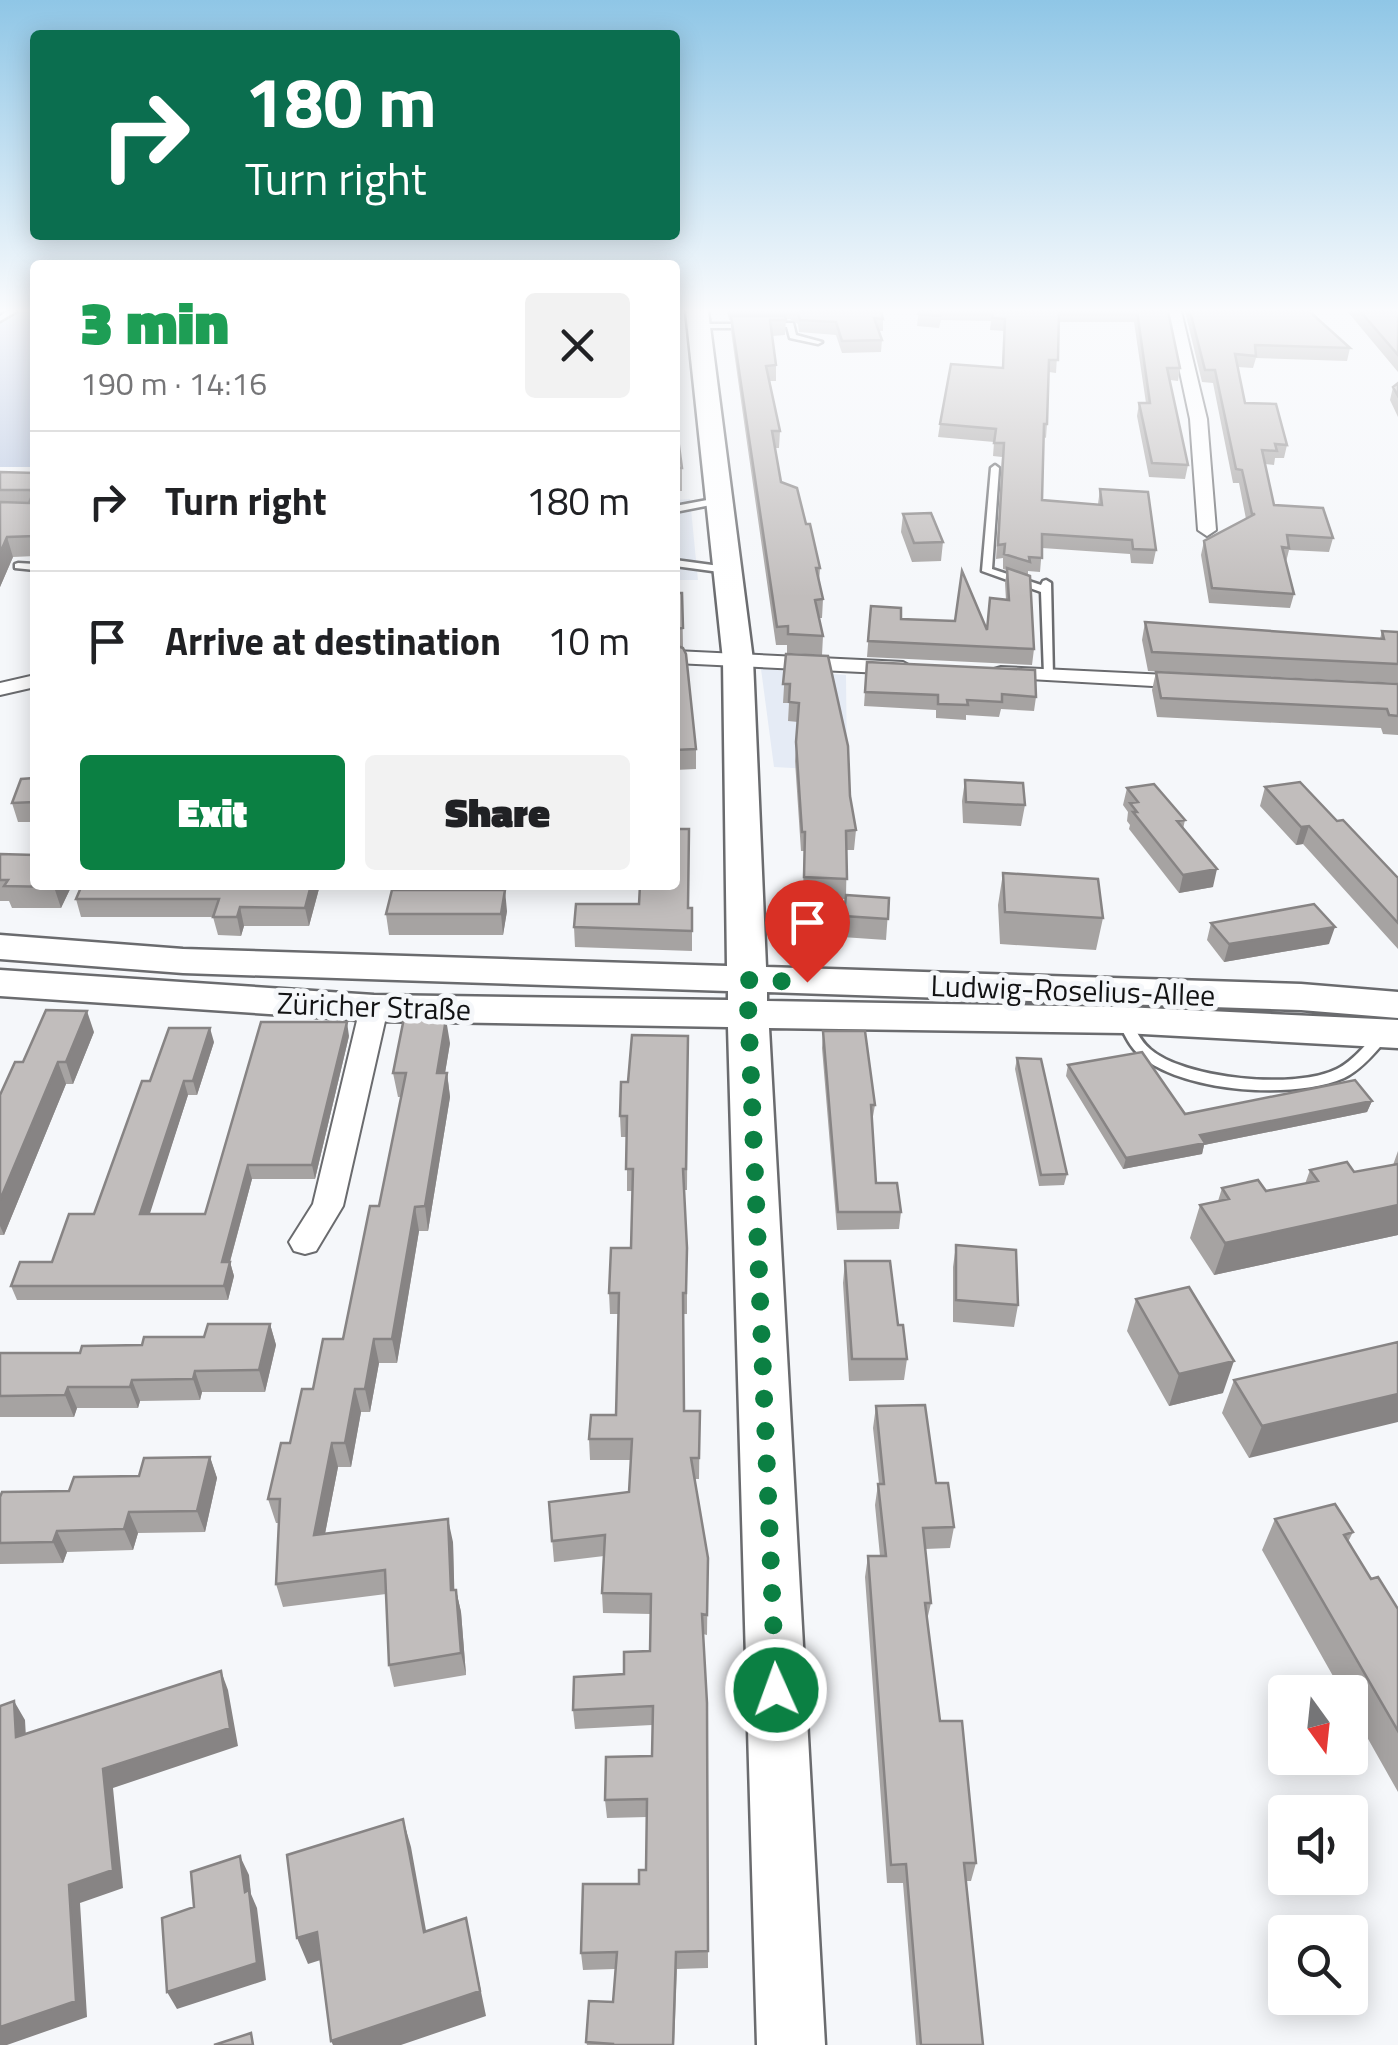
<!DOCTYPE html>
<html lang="en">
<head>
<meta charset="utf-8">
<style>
  body { margin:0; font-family:"Titillium Web",sans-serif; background:#f2f2f2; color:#202124; height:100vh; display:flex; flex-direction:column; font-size:38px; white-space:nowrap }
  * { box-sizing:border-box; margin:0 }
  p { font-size:32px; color:#757577 }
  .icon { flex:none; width:55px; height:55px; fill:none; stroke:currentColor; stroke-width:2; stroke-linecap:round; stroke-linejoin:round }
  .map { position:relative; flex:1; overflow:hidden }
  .details { position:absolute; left:30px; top:260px; width:650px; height:630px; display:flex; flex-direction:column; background:#fff; border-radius:10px; box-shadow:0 5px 25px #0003 }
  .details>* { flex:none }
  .banner { position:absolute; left:30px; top:30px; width:650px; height:210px; border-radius:10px; box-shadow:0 5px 25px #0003; background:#0b6e4f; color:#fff; overflow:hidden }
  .needle { width:65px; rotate:165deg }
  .controls { position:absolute; left:1268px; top:1675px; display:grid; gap:20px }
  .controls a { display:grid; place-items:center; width:100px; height:100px; border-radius:10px; background:#fff; box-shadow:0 5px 25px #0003; font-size:50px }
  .pin { position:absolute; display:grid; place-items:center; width:85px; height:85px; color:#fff; margin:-102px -42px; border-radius:50% 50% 50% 0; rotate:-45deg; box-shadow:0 0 10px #0007 }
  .pin .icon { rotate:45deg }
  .me { position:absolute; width:110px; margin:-55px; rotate:358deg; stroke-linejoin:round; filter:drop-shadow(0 0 8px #0008) }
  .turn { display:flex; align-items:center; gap:35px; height:210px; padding:0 50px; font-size:45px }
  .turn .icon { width:130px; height:130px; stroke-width:2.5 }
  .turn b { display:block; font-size:70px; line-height:85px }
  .round { display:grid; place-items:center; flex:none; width:105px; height:105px; border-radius:10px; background:#f2f2f2 }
  .summary { display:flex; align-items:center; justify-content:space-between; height:170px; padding:0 50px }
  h1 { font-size:60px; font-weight:800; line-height:75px; color:#1e9e55 }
  .action { display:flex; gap:20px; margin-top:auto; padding:20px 50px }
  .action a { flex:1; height:115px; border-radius:10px; background:#0b8043; color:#fff; font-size:40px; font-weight:800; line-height:115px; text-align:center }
  .action a+a { background:#f2f2f2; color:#202124 }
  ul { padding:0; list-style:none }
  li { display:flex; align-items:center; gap:30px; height:140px; padding:0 50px; border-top:2px solid #e0e0e0 }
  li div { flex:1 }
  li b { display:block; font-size:38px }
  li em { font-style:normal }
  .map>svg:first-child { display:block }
  .built { fill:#e5ebf5 }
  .green { fill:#bac8e1 }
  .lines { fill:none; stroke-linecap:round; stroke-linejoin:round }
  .lane-casing { stroke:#6a6b6e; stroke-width:5 }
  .street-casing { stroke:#6a6b6e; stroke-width:4 }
  .secondary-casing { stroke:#6a6b6e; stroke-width:5 }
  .lane { fill:#fff; fill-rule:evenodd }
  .street { fill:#fff; fill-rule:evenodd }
  .secondary { fill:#fff; fill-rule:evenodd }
  .wall { fill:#a6a3a2 }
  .shaded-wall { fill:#878484 }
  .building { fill:#c1bdbc; stroke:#878484; stroke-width:2.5 }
  .route { stroke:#0b8043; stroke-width:18; stroke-dasharray:0 32.4 }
  .labels { text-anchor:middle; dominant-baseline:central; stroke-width:10; stroke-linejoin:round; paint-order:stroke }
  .street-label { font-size:30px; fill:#131314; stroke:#f5f7fa }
</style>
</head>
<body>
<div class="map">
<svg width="1398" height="2045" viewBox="0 0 1398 2045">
  <rect width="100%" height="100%" fill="#f5f7fa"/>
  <!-- built -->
  <path class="built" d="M690,499L698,580H675V500Z
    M761,669L846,675L847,771L774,767Z"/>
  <!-- green -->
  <path class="green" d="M0,311H35V467H0Z"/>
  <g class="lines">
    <!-- lane casing -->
    <g class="lane-casing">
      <path id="lane" d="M8,311H17L0,321V316Z
        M768,323H793L796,335L822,342L818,344L790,338L787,327H765L764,325Z
        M695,324H747L751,326L747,328H695Z
        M995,465L999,468L992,569L1041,585L1043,581L1046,580L1051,583L1053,677H1045L1044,675L1041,592L982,571L991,468Z
        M718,498L722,501L721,503L675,512V506Z
        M675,560L727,567L732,570L727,573L675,566Z
        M18,563L35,564V570L15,568V564Z
        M1124,1015L1129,1017C1135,1028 1140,1041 1150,1049C1184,1079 1296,1090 1337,1069C1353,1061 1365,1045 1377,1033H1387L1389,1036C1377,1051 1361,1070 1344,1078C1293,1100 1187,1092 1143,1058C1130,1049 1124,1033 1117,1020Z"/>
    </g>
    <!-- street casing -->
    <g class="street-casing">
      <path id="street" d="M1167,311H1181L1207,419L1216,530L1207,536L1198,530L1190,419Z
        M675,651L903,662L914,668L903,674L675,663Z
        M1001,667L1188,676L1199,682L1188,688L994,677L990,673L994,669Z
        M35,675V687L0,695V683Z
        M374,999L384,1002L388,1008L343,1206L316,1251L305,1254L294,1251L289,1242L313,1204L360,1008L364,1002Z"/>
    </g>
    <!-- secondary casing -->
    <g class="secondary-casing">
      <path id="secondary" d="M686,311H708L753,660L766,967L1301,984L1398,992V1018L1301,1010L767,992V1001L1124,1007L1398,1020V1048L1124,1033L769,1028L825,2045H757L728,1027L374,1021L0,996V970L374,995L728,1000V991L183,973L0,959V935L183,949L727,966L723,660Z"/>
    </g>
    <!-- lane -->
    <use href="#lane" class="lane"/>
    <!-- street -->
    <use href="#street" class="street"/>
    <!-- secondary -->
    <use href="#secondary" class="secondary"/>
  </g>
  <!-- wall -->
  <path class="wall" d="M727,311H881L883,319V331H878L882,340L881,352L842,353L836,335L799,332L798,324L790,319H786L785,335L772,336L776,365V381H770L780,431L779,448H775L781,482L806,524L820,568L819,582L823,599L822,618H819L823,636L822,655L787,653V645H776L731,331V320H729Z
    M919,311H1168L1180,368L1178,381L1170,380L1188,465L1185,479L1149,477L1137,416L1139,403H1146L1134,322H1059L1056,373L1049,372L1047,424L1046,438L1044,437L1042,500L1098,504L1100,489L1156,550L1153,564L1131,563L1130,554L1042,548L1040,572L1028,571V575L1034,649L1032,665L867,657L871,606L901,619L987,629L1006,600L1005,583L1007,570L1003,569V558L996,559L1002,457L993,456L994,442L938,437L940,424L1002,368L1004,331L990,330L991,321L941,320L939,328L917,326Z
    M1185,311H1309L1350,348L1347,361L1256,358L1253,368L1238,367L1245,403L1287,445L1284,458H1275L1274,465L1265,464L1274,505L1333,538L1329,552L1289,550L1286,562L1294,594L1290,608L1209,603L1201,555L1204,541L1246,519L1239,483H1233L1213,383L1202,382Z
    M1347,311H1398V372Z
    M1398,383V417L1390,400L1393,387Z
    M675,431L682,468V491H675Z
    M0,472L35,473V556L13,557L0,587Z
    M903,514L943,542L941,561L912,562L901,532Z
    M675,593H682L683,647L696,749V769L675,770Z
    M1145,622L1380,639L1382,631L1398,632V683L1148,671L1142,640Z
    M786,654L850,796L856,830L854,850H847L846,895L889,898L886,940L842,937L845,899L803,897L804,851H801L795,761L798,722L788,721L789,703H783Z
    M867,662L1036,697L1034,711L1001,709L999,717L966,715V720L936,718V710L864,706Z
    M1156,672L1398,684V735L1383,734L1381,728L1157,717L1152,690Z
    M35,777V822H18L12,803Z
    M965,780L1025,805L1021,826L963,823L962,801Z
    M1265,787L1337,821L1398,878V949L1303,844L1296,845L1260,806Z
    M1127,788L1185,820L1183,829L1213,887L1179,893L1129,829L1130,825L1127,821L1128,812L1123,805Z
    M0,854L72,885L61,908H12L9,901H0Z
    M1003,873L1103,918L1096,950L1000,944L998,905Z
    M82,885H320L309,926H244L241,936L218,935L213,917H81L76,899Z
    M639,904L692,908V951L575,947L574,927Z
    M507,911L503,935H389L386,914Z
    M1211,923L1329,944L1224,962L1207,940Z
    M823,1031L875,1105L872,1122L876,1183L901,1212L899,1229L837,1230L822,1048Z
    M94,1032L73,1084H66L4,1235H0V1095L23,1062Z
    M349,1036L315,1179H252L230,1262L234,1276L228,1300H17L11,1286L52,1262L94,1214L150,1081L214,1042L197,1095H188L149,1214H205Z
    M688,1036L687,1190H684L687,1248V1314H683L684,1411H700L699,1479H694L708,1558L707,1635L703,1634L707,1703L708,1968L677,1969L674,2045H587L586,2042L613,2002L615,1969L583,1970L581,1953L639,1884L646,1870L647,1817L607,1818L605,1800L652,1756V1725L575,1729L573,1710L624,1674L650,1651L651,1614L603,1613L602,1593L604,1556L554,1562L549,1502L629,1492L631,1460H590L589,1439L616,1415L619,1314H610L609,1293L631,1248L632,1191H627V1137H621L620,1116L628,1082Z
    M450,1043L445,1073H447L450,1097L428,1231H419L397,1363H379L370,1412H361L351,1467H338L325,1534L453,1542L454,1590H456L461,1612L466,1675L394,1687L389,1665L386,1594L283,1607L276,1584L279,1523H276L268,1499L313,1389L343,1339L379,1206L401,1097H398L393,1073Z
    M1017,1058L1067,1174L1064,1185L1039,1186L1015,1069Z
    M1068,1065L1185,1114L1372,1101L1367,1112L1204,1145L1202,1154L1123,1169L1066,1076Z
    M1398,1151V1235L1214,1275L1190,1238L1200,1205L1218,1201L1222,1188L1266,1191L1305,1184L1310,1170L1354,1172L1393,1165Z
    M956,1245L1018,1305L1014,1327L953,1322V1267Z
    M845,1261L898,1325L907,1359L904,1380L849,1381L843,1283Z
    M1136,1299L1223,1393L1169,1406L1127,1331Z
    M270,1324L276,1345L265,1392H202L200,1400L140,1401L138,1408H77L74,1417H0V1353H80L204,1337Z
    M1398,1342L1249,1458L1222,1413L1234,1380Z
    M876,1406L936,1483L954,1527L950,1548L925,1549L931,1603L927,1620L940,1721L976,1863L971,1881H966L983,2045H916L903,1883H887L865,1577L868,1556H880L875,1505L878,1484H879L873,1428Z
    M210,1457L217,1478L205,1532L138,1533L133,1550L67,1552L63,1563L0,1564V1497L69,1491L139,1476Z
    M1275,1519L1353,1532L1348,1542L1371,1579L1398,1609V1792L1350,1707V1692H1342L1262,1550Z"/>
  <!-- shaded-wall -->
  <path class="shaded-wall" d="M7,537L13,557L0,587V553Z
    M1309,826L1303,844L1296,845L1301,827Z
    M1217,869L1213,887L1179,893L1183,875Z
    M55,885H72L61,908L54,887Z
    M311,885H320L309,926L305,908Z
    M505,890L507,911L503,935L501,914Z
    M240,907L244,926L241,936L237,917Z
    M1335,927L1329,944L1224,962L1229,944Z
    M87,1011L94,1032L73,1084L66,1062Z
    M446,1019L450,1043L441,1097L437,1073Z
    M347,1022L349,1036L315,1179L312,1165Z
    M210,1028L214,1042L197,1095L193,1081Z
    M58,1062L66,1084L4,1235L0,1226V1200Z
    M447,1073L450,1097L428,1231L425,1206Z
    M184,1081L188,1095L145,1229L140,1214Z
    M1372,1101L1367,1112L1204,1145L1202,1154L1123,1169L1126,1158L1200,1135Z
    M248,1165L252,1179L226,1276L222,1262Z
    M1398,1205V1235L1214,1275L1225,1243Z
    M415,1207L419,1231L397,1363L392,1339Z
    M230,1262L234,1276L228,1300L224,1286Z
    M270,1324L276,1345L265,1392L259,1370Z
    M374,1339L379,1363L370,1412L365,1389Z
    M1234,1361L1223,1393L1169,1406L1179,1374Z
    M195,1371L202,1392L200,1400L193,1379Z
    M132,1380L140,1401L138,1408L130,1387Z
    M68,1387L77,1408L74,1417L65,1395Z
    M355,1389L361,1412L351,1467L345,1443Z
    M1398,1394V1422L1249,1458L1262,1426Z
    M332,1443L338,1467L320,1559L314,1535Z
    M210,1457L217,1478L205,1532L197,1511Z
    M129,1512L138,1533L133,1550L124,1529Z
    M448,1519L453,1542L455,1613L451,1590Z
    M57,1531L67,1552L63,1563L53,1542Z
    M456,1590L461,1612L466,1675L461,1653Z
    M221,1671L228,1690L238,1746L113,1788L123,1888L80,1903L87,2017L7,2045H0V2027L69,1885L103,1769Z
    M14,1701L25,1720L27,1756L16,1737Z
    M403,1819L411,1847L431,1958L424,1932Z
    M240,1856L249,1875L251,1894L257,1908L266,1980L177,2009L167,1992L245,1892Z
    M466,1918L486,2016L401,2045H333L331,2041Z
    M317,1932L327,1958L308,1964L297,1938Z"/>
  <!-- building -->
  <path class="building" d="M796,311H881L883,319L874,318L882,340L842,341L836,322L800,320L798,312Z
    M919,311H941L940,316L918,314Z
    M993,311H1059L1058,360H1049L1047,424H1044L1042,500L1102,505L1100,489L1148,492L1156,550L1133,549L1132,540L1042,534V558L1029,557L1030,562L1004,554L1005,544L998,545L1004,443H994L996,429L940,424L951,364L1003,368L1005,319L992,318Z
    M1137,311H1168L1180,368H1167L1188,465L1152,463L1139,403H1150Z
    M1190,311H1309L1350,348L1255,345L1256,356L1235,354L1245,403L1276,404L1287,445L1275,444L1277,451L1262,450L1274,505L1323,508L1333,538L1287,535L1289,548L1282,547L1294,594L1212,588L1204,541L1255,514H1252L1242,470L1236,469L1215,370H1205Z
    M1360,311H1398V355Z
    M731,316H785L786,320H770L776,365L766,366L780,431H772L781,482L797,488L806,524H810L820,568H816L823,599L815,600L823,636L788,634V626L777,627Z
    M1398,383V396L1393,387Z
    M675,431H677L682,468H675Z
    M0,472L35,473V536L7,537L0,553V502L29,503L33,493L30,490H0Z
    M931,513L943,542L914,543L903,514Z
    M1007,568L1030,576L1034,649L868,641L871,606L901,608V619L955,621L962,571L987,630L990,598L1009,600Z
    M675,593H682L683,628L675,629Z
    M1145,622L1384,639L1382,631L1398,632V664L1152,652Z
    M675,645L683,648L686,654L696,749L675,750Z
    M786,654L828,656L848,746L850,796L856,830L846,831L847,879L804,877L805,832H802L796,742L799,703L789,702L790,684H783Z
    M867,662L1035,670L1036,697L1002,694V702L967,700L968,705L938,704V695L865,692Z
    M1156,672L1398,684V716L1389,715L1387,709L1161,698Z
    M35,777V802L12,803L21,779L34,778Z
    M965,780L1023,783L1025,805L966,802Z
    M1300,782L1337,821L1343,820L1398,878V923L1309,826L1301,827L1265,787Z
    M1154,784L1185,820L1177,821L1217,869L1183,875L1133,812H1137L1130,803L1138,802L1127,788Z
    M675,829H689L688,908H692V931L574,927L576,904H639L640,885H675Z
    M0,854L35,855V885H55L54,887L4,886L8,880H0Z
    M1003,873L1098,879L1103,918L1005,912Z
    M82,885H311L305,908L240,907L237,917H213L219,899H76Z
    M392,890H505L501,914H386Z
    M846,895L889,898L888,919L844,916Z
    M1314,904L1335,927L1229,944L1211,923Z
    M46,1010L87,1011L66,1062H58L0,1200V1095L15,1062H23Z
    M404,1018L446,1019L437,1073H447L425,1206L415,1207L392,1339H374L365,1389H355L345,1443H332L314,1535L448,1519L451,1590H456L461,1653L389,1665L385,1570L276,1584L280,1499H268L281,1443H290L302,1389H313L323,1339H343L370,1206H379L406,1073H393Z
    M261,1022H347L312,1165H248L222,1262H230L224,1286H11L20,1262H52L69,1214H94L142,1081H150L169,1028H210L193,1081H184L140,1214H205Z
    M823,1031H865L875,1105H871L876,1183H897L901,1212H838Z
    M632,1035L688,1036L686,1169H683L687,1248L686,1293H683L684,1411H700L699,1458H691L708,1558L707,1615L702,1614L707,1703L708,1951L676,1952L673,2045H613V2044L586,2042L589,2001L613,2002L617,1952L581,1953L583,1884H639V1870H646L647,1799L605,1800L606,1757L652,1756L653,1706L573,1710L574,1677L624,1674V1652L650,1651L651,1594L602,1593L605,1535L552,1541L549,1502L629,1492L632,1439H589L591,1415H616L619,1293H609L611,1248H631L633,1169H626L627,1116H620L621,1082H628Z
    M1142,1052L1185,1114L1355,1080L1372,1101L1200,1135L1205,1143L1126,1158L1068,1065Z
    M1017,1058L1041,1059L1067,1174L1041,1175Z
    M1347,1162L1354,1172L1398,1164V1205L1225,1243L1200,1205L1229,1199L1222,1188L1258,1180L1266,1191L1318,1181L1310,1170Z
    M956,1245L1016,1250L1018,1305L956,1300Z
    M845,1261H890L898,1325H903L907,1359H852Z
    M1189,1287L1234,1361L1179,1374L1136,1299Z
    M208,1324H270L259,1370L195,1371L193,1379L132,1380L130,1387H68L65,1395L0,1396V1353H80L82,1346L142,1345L144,1337H204Z
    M1398,1342V1394L1262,1426L1234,1380Z
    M925,1405L936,1483H948L954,1527L923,1528L931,1603H925L940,1721H962L976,1863H964L983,2045H921L906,1864L891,1865L868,1556H886L878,1484H884L876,1406Z
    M210,1457L197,1511L129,1512L124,1529L57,1531L53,1542L0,1543V1497L2,1492L69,1491L74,1477L139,1476L144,1458Z
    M1335,1504L1353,1532L1344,1535L1371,1579L1378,1577L1398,1609V1731L1275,1519Z
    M221,1671L230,1728L103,1769L113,1870L69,1885L76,2001L0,2027V1706L14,1701L16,1737Z
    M403,1819L424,1932L466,1918L480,1991L331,2041L317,1932L297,1938L287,1855Z
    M240,1856L245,1892L249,1890L257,1963L167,1992L162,1918L194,1907L191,1872Z
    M251,2033L253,2045H214Z"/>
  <!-- sky -->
  <linearGradient id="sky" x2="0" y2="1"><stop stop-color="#8fc6e6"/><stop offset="0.52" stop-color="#fafbfd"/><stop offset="1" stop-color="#fafbfd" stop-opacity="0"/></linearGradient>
  <rect width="1398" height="597" fill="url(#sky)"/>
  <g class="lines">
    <!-- route -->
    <path class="route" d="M776,1690L747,980L807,982"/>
  </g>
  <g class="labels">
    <!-- street labels -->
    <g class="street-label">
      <text transform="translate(1073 990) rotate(2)">Ludwig-Roselius-Allee</text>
      <text transform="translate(374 1006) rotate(2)">Züricher Straße</text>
    </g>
  </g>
</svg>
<div class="controls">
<a><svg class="needle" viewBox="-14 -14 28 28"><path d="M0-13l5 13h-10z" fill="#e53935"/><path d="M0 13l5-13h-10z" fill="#757577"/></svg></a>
<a><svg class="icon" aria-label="sound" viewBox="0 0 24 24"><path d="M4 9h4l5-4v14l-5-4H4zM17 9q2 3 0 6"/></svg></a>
<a><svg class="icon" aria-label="search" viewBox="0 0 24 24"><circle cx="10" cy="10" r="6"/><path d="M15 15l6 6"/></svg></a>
</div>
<div class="pin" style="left:807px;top:982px;background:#d93025"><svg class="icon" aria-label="arrive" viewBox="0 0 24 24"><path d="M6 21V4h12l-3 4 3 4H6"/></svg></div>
<svg class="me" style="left:776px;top:1690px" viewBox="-20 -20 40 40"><circle r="17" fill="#0b8043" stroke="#fff" stroke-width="3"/><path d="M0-11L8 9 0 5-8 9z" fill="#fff"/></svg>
<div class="banner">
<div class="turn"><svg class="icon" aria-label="right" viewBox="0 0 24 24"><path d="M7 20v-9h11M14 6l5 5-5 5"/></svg><div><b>180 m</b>Turn right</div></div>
</div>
<section class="details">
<div class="summary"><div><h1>3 min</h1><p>190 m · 14:16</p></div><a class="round"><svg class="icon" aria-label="close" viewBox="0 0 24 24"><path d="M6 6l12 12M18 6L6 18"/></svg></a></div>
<ul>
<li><svg class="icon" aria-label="right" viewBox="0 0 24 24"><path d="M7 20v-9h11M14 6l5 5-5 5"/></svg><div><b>Turn right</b></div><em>180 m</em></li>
<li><svg class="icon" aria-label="arrive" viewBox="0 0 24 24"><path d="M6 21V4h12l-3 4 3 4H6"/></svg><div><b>Arrive at destination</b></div><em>10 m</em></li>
</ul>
<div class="action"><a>Exit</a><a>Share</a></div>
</section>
</div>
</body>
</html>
